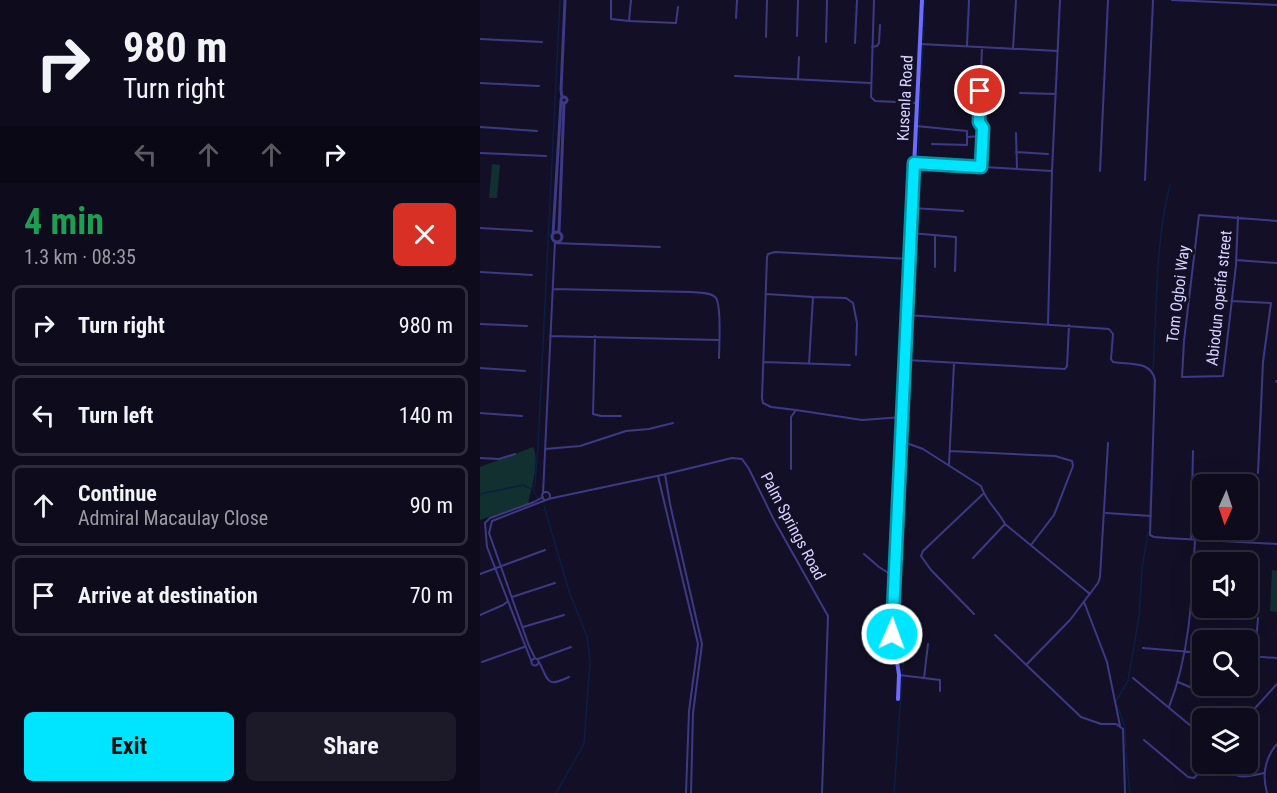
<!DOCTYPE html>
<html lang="en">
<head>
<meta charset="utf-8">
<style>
  body { margin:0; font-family:"Roboto Condensed",sans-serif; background:#1c1929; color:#f1f3f6; height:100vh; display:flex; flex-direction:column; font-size:22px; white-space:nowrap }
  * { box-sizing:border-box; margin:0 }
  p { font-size:20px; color:#9b9ba3 }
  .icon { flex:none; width:33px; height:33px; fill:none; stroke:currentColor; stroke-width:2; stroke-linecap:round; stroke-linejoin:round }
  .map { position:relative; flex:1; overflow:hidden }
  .details { display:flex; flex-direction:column; background:#0e0b1c; width:480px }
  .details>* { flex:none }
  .hud { background:#0e0b1c; color:#f1f3f6; overflow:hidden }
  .needle { width:39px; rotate:183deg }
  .fabs { position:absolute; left:712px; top:474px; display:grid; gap:12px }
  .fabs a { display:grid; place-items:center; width:66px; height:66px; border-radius:9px; background:#0e0b1c; box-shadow:0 6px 24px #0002,0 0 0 2px #2e2b3b; font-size:30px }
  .pin { position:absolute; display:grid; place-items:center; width:51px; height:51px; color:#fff; margin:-26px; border:3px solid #fff; border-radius:50%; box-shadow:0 2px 6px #0007 }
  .me { position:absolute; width:66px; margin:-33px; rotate:2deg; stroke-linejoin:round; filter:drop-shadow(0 0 4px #0008) }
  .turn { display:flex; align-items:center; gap:21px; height:126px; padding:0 24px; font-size:27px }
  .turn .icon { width:78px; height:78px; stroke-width:2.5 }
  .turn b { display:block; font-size:42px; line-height:51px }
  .lanes { display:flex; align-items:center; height:57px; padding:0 24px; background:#0003; justify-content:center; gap:30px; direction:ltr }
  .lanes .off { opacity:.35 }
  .round { display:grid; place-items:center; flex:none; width:63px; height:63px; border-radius:9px; background:#1c1929 }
  .summary { display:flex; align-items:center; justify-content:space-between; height:102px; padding:0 24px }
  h1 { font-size:36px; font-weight:700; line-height:45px; color:#1e9e55 }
  .primary-button { display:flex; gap:12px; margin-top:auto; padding:12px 24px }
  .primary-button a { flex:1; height:69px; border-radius:9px; background:#00e5ff; color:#111; font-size:24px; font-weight:700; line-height:69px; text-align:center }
  .primary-button a+a { background:#1c1929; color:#f1f3f6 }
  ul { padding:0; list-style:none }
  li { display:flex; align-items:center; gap:18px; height:81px; margin:0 12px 9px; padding:0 12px; border:3px solid #2e2b3b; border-radius:9px }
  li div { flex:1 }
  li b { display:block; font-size:22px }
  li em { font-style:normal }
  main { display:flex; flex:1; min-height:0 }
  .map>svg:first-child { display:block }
  .green { fill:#12302f }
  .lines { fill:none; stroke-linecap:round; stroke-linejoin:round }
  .stream { stroke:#0a1f44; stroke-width:1.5 }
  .minor { stroke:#3d3a85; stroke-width:2 }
  .tertiary { stroke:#3d3a85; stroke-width:3 }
  .secondary { stroke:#6f6bff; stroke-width:4 }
  .route-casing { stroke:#0095a6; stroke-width:15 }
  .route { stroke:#00e5ff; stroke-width:10 }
  .labels { text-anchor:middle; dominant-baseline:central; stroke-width:6; stroke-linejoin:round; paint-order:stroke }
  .street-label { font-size:16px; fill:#d9d4ff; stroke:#130f26 }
</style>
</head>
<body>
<main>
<section class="details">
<div class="hud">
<div class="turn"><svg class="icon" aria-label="right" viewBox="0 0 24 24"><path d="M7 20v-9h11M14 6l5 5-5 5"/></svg><div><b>980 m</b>Turn right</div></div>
<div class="lanes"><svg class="icon off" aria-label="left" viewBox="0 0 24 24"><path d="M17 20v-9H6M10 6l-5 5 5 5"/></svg><svg class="icon off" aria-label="ahead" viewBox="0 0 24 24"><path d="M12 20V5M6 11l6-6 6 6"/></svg><svg class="icon off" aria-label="ahead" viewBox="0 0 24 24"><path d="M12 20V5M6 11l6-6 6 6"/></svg><svg class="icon" aria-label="right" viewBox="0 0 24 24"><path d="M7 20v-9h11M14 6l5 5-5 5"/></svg></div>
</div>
<div class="summary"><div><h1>4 min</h1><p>1.3 km · 08:35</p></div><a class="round" style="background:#d93025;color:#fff"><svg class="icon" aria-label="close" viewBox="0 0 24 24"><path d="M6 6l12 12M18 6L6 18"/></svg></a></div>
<ul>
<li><svg class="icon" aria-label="right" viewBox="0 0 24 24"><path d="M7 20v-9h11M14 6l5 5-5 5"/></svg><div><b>Turn right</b></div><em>980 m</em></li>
<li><svg class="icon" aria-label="left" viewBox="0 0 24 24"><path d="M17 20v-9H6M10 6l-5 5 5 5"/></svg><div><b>Turn left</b></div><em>140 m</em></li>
<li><svg class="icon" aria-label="ahead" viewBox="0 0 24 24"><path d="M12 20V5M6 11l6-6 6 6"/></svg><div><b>Continue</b><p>Admiral Macaulay Close</p></div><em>90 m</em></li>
<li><svg class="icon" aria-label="arrive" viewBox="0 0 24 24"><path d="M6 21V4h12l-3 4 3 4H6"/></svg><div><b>Arrive at destination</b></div><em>70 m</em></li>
</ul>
<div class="primary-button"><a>Exit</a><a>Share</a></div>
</section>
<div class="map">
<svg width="797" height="793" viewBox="0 0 797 793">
  <rect width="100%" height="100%" fill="#130f26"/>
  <!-- green -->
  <path class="green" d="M12,164L20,165L17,198H9Z
    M53,447C60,459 51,491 48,504L0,520V467Z
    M792,570L797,571V612L790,611Z"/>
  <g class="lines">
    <!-- stream -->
    <path class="stream" d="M444,7L445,1
      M444,26V15
      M443,40L444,30
      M441,82L443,46
      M438,161L441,88
      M436,197L437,166
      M435,230L436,212
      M432,291L435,235
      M431,313L432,297
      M429,358L431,318
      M673,369C677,311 675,241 690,185
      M673,379L674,392
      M425,439L429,363
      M424,450L425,445
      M423,477L424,454
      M0,494L43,485L51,489
      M58,499L53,489L55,484L58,446L80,0
      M64,506L89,591L107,637L110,662L104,744L76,793
      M422,509L423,481
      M669,526L671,478
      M420,545L421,514
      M636,701L648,681L659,617L662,569L668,532
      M637,705L645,727L646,748
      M646,753L650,793
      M414,793L423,665L416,635L420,551"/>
    <!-- minor -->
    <path class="minor" d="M131,0V19L149,21
      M151,0L149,21L196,23L198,7
      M394,0L391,97L395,101L437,103
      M692,0L797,5
      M256,18L257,0
      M317,36L318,0
      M286,37L287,0
      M0,39L62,42
      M346,42L347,0
      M375,43L377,0
      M440,44L578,51
      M487,45L489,0
      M392,47L397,46L399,43L400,25
      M533,49L536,0
      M255,76L390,83
      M318,79L319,57
      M0,83L59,86
      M540,93L576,94
      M436,126L487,131V145L452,144
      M0,127L57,131
      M536,133L537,169
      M487,137L502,136
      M536,152L568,154
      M0,153L66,156
      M435,163L572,171L580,0
      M501,166L503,128L499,122L502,47
      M620,171L628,0
      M665,180L673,0
      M432,208L483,211
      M758,217L756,265L743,376L702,377L704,341L719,215L797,221
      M0,228L52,231
      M431,233L476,237L475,271
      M75,243L180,247
      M756,260L797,263
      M455,267V235
      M0,272L52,275
      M73,289L212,292C219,293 232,292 236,298C242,308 239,346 239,358
      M286,294L333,297L329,364
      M333,297L366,298L373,303L377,323L376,355
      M751,301L791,303L783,362L778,473
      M427,315L629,329L633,334L631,359L633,362C649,365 671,360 675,380L670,535L674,537L686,538L797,544
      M0,324L47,326
      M568,324L572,171
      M70,336L239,340
      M115,336L113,414L121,416H141
      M426,360L585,369L587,366L589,325
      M284,362L370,365
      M0,368L45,371
      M796,381L797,382
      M316,410L291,407L283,403L282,398L287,257L288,254L295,252L430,259
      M0,413L42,416
      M421,441L443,449L501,486C506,502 518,510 525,524L610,594
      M65,449L100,446L146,431L169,429L193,423
      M470,451L575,456L592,461L593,466L574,515L551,545
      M0,458L19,459L35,454
      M469,465L474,363
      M311,469V417L316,410L382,420L423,417
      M185,474L190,504L222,644L213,713L211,793
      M178,476L218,644L209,711L206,793
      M62 496a4 4 0 1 1 8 0a4 4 0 1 1-8 0Z
      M63,494L75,241
      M68,499L186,474L252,458L262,459L269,469L294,520L348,616L342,793
      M626,513L671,516
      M711,540L713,451
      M384,554L399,567L415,577
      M493,558L525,524
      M0,574L65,550
      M32,597L75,583
      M604,602L627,662L640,726
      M494,614L451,570L441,556L443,551L503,494
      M0,615L23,605L27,602
      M43,627L84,615
      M515,635L601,717L621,724H636L643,729L645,793
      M663,648L723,653
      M768,656L797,658
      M775,656L778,618
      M55,658L49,646L9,533L12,521L66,500
      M51.5 662a3.5 3.5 0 1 1 7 0a3.5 3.5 0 1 1-7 0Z
      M58,659L91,647
      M2,662L44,647
      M59,662C69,681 66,688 89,677
      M52,663L7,547L5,523L10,518L54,502L63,497
      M547,664L590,620L618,583L620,577L628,443
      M419,675L444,678L448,644
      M444,678L460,680V691
      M653,678L723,736
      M698,682L731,696
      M689,707C710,653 712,597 715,540
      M766,718L797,684
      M664,740L708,777L714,778L727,764
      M743,764C754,781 767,777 784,773
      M787,793C782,775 784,759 797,744"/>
    <!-- tertiary -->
    <path class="tertiary" d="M81 100a3 3 0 1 1 6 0a3 3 0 1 1-6 0Z
      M82,97L81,90L85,0
      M72 237a5 5 0 1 1 10 0a5 5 0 1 1-10 0Z
      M79,232L84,103
      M73,234L81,101"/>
    <!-- secondary -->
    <path class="secondary" d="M418,699L419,675L412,626L442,0"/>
  </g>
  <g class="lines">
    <!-- route casing -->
    <g class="route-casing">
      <path id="route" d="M412,634L434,163L501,167L503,128L499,122L500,91"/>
    </g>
    <!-- route -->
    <use href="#route" class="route"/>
  </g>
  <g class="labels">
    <!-- street labels -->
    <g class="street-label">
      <text transform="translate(425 98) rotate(-87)">Kusenla Road</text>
      <text transform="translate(698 294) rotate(-83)">Tom Ogboi Way</text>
      <text transform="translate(739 298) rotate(-84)">Abiodun opeifa street</text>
      <text transform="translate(313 526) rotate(62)">Palm Springs Road</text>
    </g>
  </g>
</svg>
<div class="fabs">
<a><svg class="needle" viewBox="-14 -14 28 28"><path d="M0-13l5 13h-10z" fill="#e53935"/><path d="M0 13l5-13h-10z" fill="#9b9ba3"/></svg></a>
<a><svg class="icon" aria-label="sound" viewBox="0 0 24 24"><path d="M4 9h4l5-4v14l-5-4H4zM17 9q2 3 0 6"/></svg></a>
<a><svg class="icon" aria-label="search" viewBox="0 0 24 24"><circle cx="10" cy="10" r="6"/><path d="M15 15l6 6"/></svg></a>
<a><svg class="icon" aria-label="layers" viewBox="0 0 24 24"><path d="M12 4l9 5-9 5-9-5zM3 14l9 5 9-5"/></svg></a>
</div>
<div class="pin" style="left:500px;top:91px;background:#d93025"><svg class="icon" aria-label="arrive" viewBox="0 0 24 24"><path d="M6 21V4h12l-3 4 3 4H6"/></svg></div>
<svg class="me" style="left:412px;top:634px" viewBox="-20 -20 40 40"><circle r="17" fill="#00e5ff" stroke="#fff" stroke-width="3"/><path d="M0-11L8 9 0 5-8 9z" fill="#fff"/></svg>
</div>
</main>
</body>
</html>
